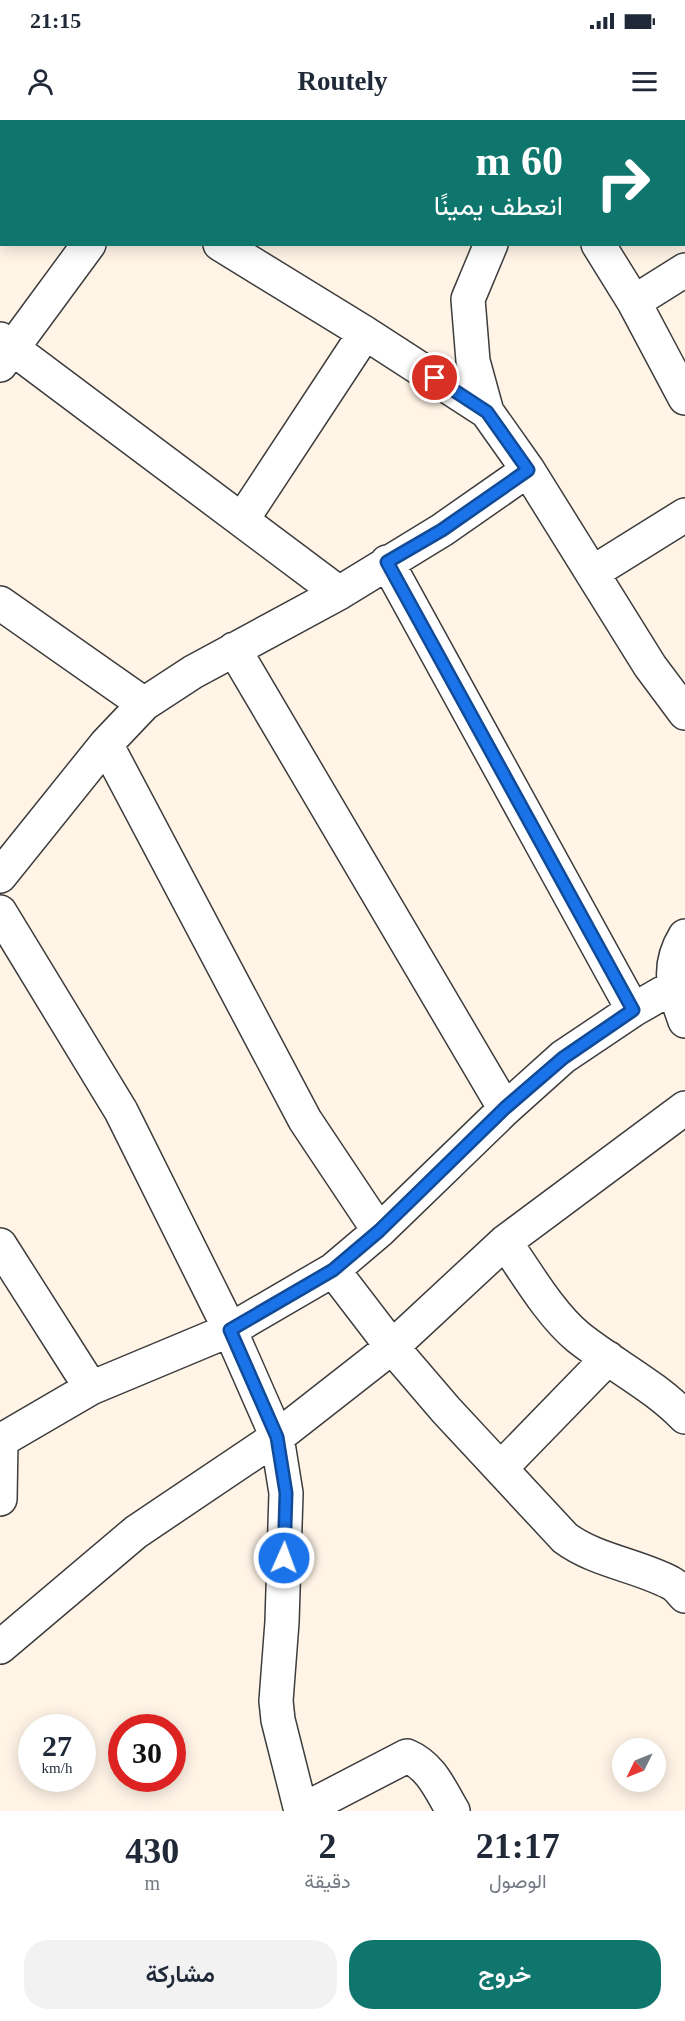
<!DOCTYPE html>
<html lang="ar">
<head>
<meta charset="utf-8">
<style>
  body { margin:0; font-family:"Times New Roman",Vazirmatn,serif; background:#f2f2f3; color:#1f2937; direction:rtl; height:100vh; display:flex; flex-direction:column; font-size:22px; white-space:nowrap }
  * { box-sizing:border-box; margin:0 }
  p { font-size:20px; color:#747a83 }
  .icon { flex:none; width:33px; height:33px; fill:none; stroke:currentColor; stroke-width:2; stroke-linecap:round; stroke-linejoin:round }
  .map { position:relative; height:1691px; overflow:hidden; direction:ltr }
  .sheet { display:flex; flex-direction:column; background:#fff; flex:1 }
  .sheet>* { flex:none }
  .top-card { position:absolute; left:0px; top:0px; width:686px; height:126px; box-shadow:0 3px 15px #0003; direction:rtl; background:#0f766e; color:#fff; overflow:hidden }
  .needle { width:39px; rotate:227deg }
  .fabs { position:absolute; left:612px; top:1618px; display:grid; gap:12px }
  .fabs a { display:grid; place-items:center; width:54px; height:54px; border-radius:50%; background:#fff; box-shadow:0 3px 15px #0003; font-size:30px }
  .speed { position:absolute; left:18px; top:1594px; display:flex; gap:12px; font-size:30px; font-weight:700; text-align:center }
  .speed>* { display:grid; place-content:center; width:78px; height:78px; border-radius:50%; background:#fff; box-shadow:0 3px 15px #0003; line-height:1 }
  .speed small { font-size:15px; font-weight:400 }
  .speed .limit { border:9px solid #d22; background:#fff; color:#111 }
  .pin { position:absolute; display:grid; place-items:center; width:51px; height:51px; color:#fff; margin:-26px; border:3px solid #fff; border-radius:50%; box-shadow:0 2px 6px #0007 }
  .me { position:absolute; width:66px; margin:-33px; rotate:2deg; stroke-linejoin:round; filter:drop-shadow(0 0 4px #0008) }
  .turn { display:flex; align-items:center; gap:21px; height:126px; padding:0 24px; font-size:27px }
  .turn .icon { width:78px; height:78px; stroke-width:2.5 }
  .turn b { display:block; font-size:42px; line-height:51px }
  .eta { display:flex; justify-content:space-evenly; align-items:center; height:102px; text-align:center }
  .eta b { font-size:36px; font-weight:600; line-height:42px }
  .cta { display:flex; gap:12px; margin-top:auto; padding:12px 24px }
  .cta a { flex:1; height:69px; border-radius:24px; background:#0f766e; color:#fff; font-size:24px; font-weight:600; line-height:69px; text-align:center }
  .cta a+a { background:#f2f2f3; color:#1f2937 }
  .status { display:flex; justify-content:space-between; align-items:center; height:42px; padding:0 30px; background:#fff; direction:ltr }
  .status svg { height:16px; fill:currentColor }
  header { display:flex; justify-content:space-between; align-items:center; height:78px; padding:0 24px; background:#fff; font-size:27px; font-weight:600 }
  .map>svg:first-child { display:block }
  .lines { fill:none; stroke-linecap:round; stroke-linejoin:round }
  .minor-casing { stroke:#3d3d3d; stroke-width:36 }
  .minor { stroke:#fff; stroke-width:33 }
  .route-casing { stroke:#114b97; stroke-width:15 }
  .route { stroke:#1a73e8; stroke-width:10 }
</style>
</head>
<body>
<div class="status"><b>21:15</b><svg viewBox="0 0 49 12"><path d="M0 12V9h3v3zM5 12V6h3v6zM10 12V3h3v9zM15 12V0h3v12zM26 1h20v11H26zM47 4h2v5h-2z"/></svg></div>
<header><svg class="icon" aria-label="menu" viewBox="0 0 24 24"><path d="M4 6h16M4 12h16M4 18h16"/></svg>Routely<svg class="icon" aria-label="person" viewBox="0 0 24 24"><circle cx="12" cy="8" r="4"/><path d="M4 21q1-7 8-7t8 7"/></svg></header>
<div class="map">
<svg width="685" height="1691" viewBox="0 0 685 1691">
  <rect width="100%" height="100%" fill="#fff4e6"/>
  <g class="lines">
    <!-- minor casing -->
    <g class="minor-casing">
      <path id="minor" d="M42,0L44,2
        M227,2L228,0
        M558,2L559,0
        M220,124L365,213L487,292
        M491,124L468,179L473,241L487,292L528,350L650,546L685,593
        M598,124L634,182L685,278
        M634,182L685,150
        M0,219L339,473
        M0,245L89,124
        M242,400L365,213
        M387,442L633,890
        M592,453L685,395
        M0,483L144,584
        M234,529L505,989
        M106,624L305,1000L379,1111
        M0,756L106,624L144,584L193,552L339,473L442,410L528,350
        M0,792L121,991L230,1210L277,1317L286,1373L282,1502L276,1581L278,1600L301,1691
        M685,816C666,847 674,870 685,901
        M505,1122C526,1152 550,1194 578,1217C613,1245 654,1265 685,1297
        M0,1125L91,1268
        M333,1150L392,1227L446,1290L565,1418C596,1441 637,1445 671,1463C677,1466 681,1472 685,1476
        M0,1321L91,1268L230,1210L333,1150L379,1111L505,989L563,937L633,890L673,867
        M501,1348L608,1238
        M0,1379L1,1321
        M0,1527L136,1412L277,1317L392,1227L505,1122L685,988
        M301,1691L407,1636C431,1646 440,1669 453,1691"/>
    </g>
    <!-- minor -->
    <use href="#minor" class="minor"/>
  </g>
  <g class="lines">
    <!-- route casing -->
    <g class="route-casing">
      <path id="route" d="M284,1438L286,1373L277,1317L230,1210L333,1150L379,1111L505,988L563,938L633,890L387,442L442,410L528,350L487,292L435,258"/>
    </g>
    <!-- route -->
    <use href="#route" class="route"/>
  </g>
</svg>
<div class="fabs">
<a><svg class="needle" viewBox="-14 -14 28 28"><path d="M0-13l5 13h-10z" fill="#e53935"/><path d="M0 13l5-13h-10z" fill="#747a83"/></svg></a>
</div>
<div class="speed"><div>27<small>km/h</small></div><div class="limit">30</div></div>
<div class="pin" style="left:435px;top:258px;background:#d93025"><svg class="icon" aria-label="arrive" viewBox="0 0 24 24"><path d="M6 21V4h12l-3 4 3 4H6"/></svg></div>
<svg class="me" style="left:284px;top:1438px" viewBox="-20 -20 40 40"><circle r="17" fill="#1a73e8" stroke="#fff" stroke-width="3"/><path d="M0-11L8 9 0 5-8 9z" fill="#fff"/></svg>
<div class="top-card">
<div class="turn"><svg class="icon" aria-label="right" viewBox="0 0 24 24"><path d="M7 20v-9h11M14 6l5 5-5 5"/></svg><div><b>60 m</b>انعطف يمينًا</div></div>
</div>
</div>
<section class="sheet">
<div class="eta">
<div><b>21:17</b><p>الوصول</p></div>
<div><b>2</b><p>دقيقة</p></div>
<div><b>430</b><p>m</p></div>
</div>
<div class="cta"><a>خروج</a><a>مشاركة</a></div>
</section>
</body>
</html>
